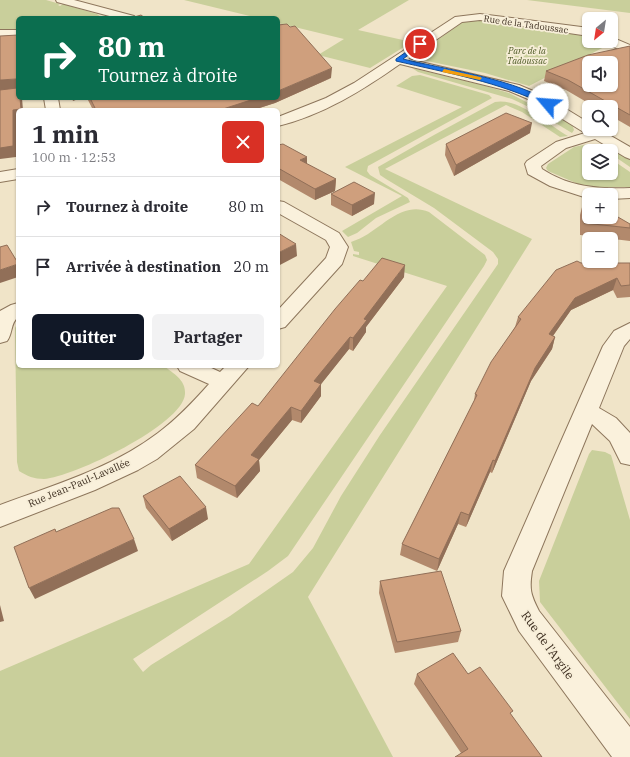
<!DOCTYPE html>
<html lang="fr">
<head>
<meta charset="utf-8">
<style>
  body { margin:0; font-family:"IBM Plex Serif",serif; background:#f2f2f3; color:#2b2b33; height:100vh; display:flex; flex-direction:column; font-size:15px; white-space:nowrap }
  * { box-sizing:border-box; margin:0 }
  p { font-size:13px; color:#7c7c81 }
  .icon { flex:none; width:22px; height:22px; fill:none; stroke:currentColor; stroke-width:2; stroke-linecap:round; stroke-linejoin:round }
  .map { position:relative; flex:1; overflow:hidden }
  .details { position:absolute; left:16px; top:108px; width:264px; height:260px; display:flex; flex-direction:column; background:#fff; border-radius:6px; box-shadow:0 1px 3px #0004 }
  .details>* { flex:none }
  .guide { position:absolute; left:16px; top:16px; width:264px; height:84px; border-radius:6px; box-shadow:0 1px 3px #0004; background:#0b6e4f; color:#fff; overflow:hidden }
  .needle { width:26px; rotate:210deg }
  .fabs { position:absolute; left:582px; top:12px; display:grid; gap:8px }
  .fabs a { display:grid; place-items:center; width:36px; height:36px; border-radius:6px; background:#fff; box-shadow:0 1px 3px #0004; font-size:20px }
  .pin { position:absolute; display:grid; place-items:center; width:34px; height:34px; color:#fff; margin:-17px; border:2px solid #fff; border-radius:50%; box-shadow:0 1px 4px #0007 }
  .me { position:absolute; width:44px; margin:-22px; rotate:297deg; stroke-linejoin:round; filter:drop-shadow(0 0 3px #0008) }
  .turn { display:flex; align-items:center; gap:14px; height:84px; padding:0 16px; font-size:18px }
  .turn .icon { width:52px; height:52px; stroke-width:2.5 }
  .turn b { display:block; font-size:28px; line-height:34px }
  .round { display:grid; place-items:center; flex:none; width:42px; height:42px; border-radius:6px; background:#f2f2f3 }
  .headline { display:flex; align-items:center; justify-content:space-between; height:68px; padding:0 16px }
  h1 { font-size:24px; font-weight:700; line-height:30px }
  .button { display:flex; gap:8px; margin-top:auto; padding:8px 16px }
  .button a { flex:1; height:46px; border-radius:6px; background:#111827; color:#fff; font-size:16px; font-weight:700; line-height:46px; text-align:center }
  .button a+a { background:#f2f2f3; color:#2b2b33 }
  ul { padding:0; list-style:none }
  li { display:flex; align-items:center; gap:12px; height:60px; padding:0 16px; border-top:1px solid #e1e1e2 }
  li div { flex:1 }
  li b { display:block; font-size:15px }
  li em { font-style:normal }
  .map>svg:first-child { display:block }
  .green { fill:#c9cf9b }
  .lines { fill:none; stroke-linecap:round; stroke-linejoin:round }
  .minor-casing { stroke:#8d765c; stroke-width:2 }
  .minor { fill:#faf1dc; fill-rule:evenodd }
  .wall { fill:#b2896c }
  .shaded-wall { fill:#916f58 }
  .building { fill:#cf9f7d; stroke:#916f58; fill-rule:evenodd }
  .route { fill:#1a73e8; stroke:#114b97 }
  .slow { fill:#f59e0b }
  .labels { text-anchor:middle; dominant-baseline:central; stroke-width:3.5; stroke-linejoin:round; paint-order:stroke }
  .far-street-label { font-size:9px; fill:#3d2e20; stroke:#f7eed8 }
  .far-park-label { font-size:9px; font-style:italic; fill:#4d5a26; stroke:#f7eed8 }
  .street-label { font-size:10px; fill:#3d2e20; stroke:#f7eed8 }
  .near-street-label { font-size:12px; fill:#3d2e20; stroke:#f7eed8 }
</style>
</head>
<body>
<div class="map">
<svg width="630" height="757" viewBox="0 0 630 757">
  <rect width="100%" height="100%" fill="#f0e4c8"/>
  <!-- green -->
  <path class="green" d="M0,0H46L60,4L58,5L60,6L63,4L97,14L101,17L18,18V31L0,30Z
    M184,0H409L358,30L412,42L370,68L318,55L344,39L278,23V18H258Z
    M527,0H630V13Z
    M476,20L586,35L589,36V41H601L608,45L529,86L485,73L427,61L418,56L419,53L463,22Z
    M412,68L482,85L509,93L555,117L565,119L572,124L574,130L572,133L529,107L512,99L418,72Z
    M420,75L489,95L492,98L368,166L367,171L370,175L408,198L410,202L376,218L357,233L348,237L342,231L402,196L345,167L462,107L396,86L412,76Z
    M495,102C517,97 549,125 568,136L560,137L522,112L506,105L385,169L532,239L308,597L393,757H0V671L249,564L447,286L353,256V254L359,255V252L354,251L351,242C357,240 363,237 368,234C387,222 405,202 429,212L485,255L487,260L484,266L288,556L268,571L133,659L143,672L151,665L230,616L293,572L313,548L341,496L380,435L498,264V259L493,252L434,208L386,179L380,175L378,167L434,135Z
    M588,144L598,151H589V173H611V159L630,172V187H585L548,171L546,168L548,164L574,147Z
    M595,145L614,149L630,160V167L611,154V151H606Z
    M18,322V366H164C174,374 186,380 185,394C183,425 73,477 44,479C34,479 27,476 19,471L17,462L15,328Z
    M592,450L605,452L611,455L630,520V719L540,602L539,581L589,454Z"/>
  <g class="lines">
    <!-- minor casing -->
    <g class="minor-casing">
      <path id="minor" d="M56,0H74L134,16L136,18H117L57,2Z
        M480,14L589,28V36L480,20L462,22L408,59L519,85L545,96L589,123V129H599L630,147V159L625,157L595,139L566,148L541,166L542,169C569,187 598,189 630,188V198L611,199V195H589V198L584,197L550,186L528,174L525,164L527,161L556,142L585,133L535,102L509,91L400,64C363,90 323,115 278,126V117L326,98L354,83L455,17Z
        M0,30H18V38H0Z
        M611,37L630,45V54L607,44L605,41H611Z
        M44,98H58L60,110H46Z
        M18,169V179L0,182V172Z
        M278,201L284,202L339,233L348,247L342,264L285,327L278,329V310L326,258L330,247L326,240L278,213Z
        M18,303V317C10,324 13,333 7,341L0,343V311L11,305Z
        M630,323V339L624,346L599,408L616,418L630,433V465L621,463L610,441L592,424L532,571C529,590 531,595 539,611L630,727V757H612L519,631L502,596L504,571L603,346L614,331Z
        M177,366H207L220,372L226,366H249L194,429L157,459L138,470L95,490L0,527V505C54,485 112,468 158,433C177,419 193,402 209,384L180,371Z"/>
    </g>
    <!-- minor -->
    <use href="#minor" class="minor"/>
  </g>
  <!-- wall -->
  <path class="wall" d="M630,46V127L611,116V107H595L566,90L544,81L546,71Z
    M331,78L275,103L253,110H93L87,98H278Z
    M530,133L454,176L445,155L446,144Z
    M278,145L307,164L336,179L335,191L315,200L278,179Z
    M331,194L374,204L352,216L331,205Z
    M583,203L630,224V241L580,235V215Z
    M581,263H630V297L617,298L613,290L571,310L553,336L555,337L552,349L531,381L492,473L490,472L466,527L458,524L437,571L400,555L402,544L474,401L475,394L515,327L518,317Z
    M404,277L366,327V332L353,351L349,349L321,384V396L301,423L292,420L259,460L260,471L237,498L197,478L195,465L258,406L363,281Z
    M143,496L208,519L172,541L146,508Z
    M380,581L461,631L458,642L395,653L379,593Z
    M417,674H468L511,715L542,757L461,753L414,684Z"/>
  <!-- shaded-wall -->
  <path class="shaded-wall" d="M332,68L331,78L275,103L253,110H220L257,98H278V91Z
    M16,79L18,89L0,91V80Z
    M20,98H22L23,110H18V120L16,121V157L0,159V148L13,110Z
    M72,98H81L73,101Z
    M532,123L530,133L454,176L456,165Z
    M307,157V168L300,160Z
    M336,179L335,191L315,200V189Z
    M375,193L374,204L352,216V205Z
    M296,244L297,256L278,266V253Z
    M18,264V277L0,283V270Z
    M405,265L404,277L366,327V332L353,351V338L364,319Z
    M617,278L613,290L571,310L545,347L549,334L575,298Z
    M350,337L349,349L314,393V381Z
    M555,337L552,349L531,381L492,473L495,461L535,368Z
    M321,384V396L301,423V411Z
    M291,407L292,420L259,460L260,471L237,498L235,486L251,455Z
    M493,460L490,472L466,527L469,515Z
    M206,507L208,519L172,541L169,529Z
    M461,512L458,524L437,571L439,559Z
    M134,539L138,551L35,599L29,588Z
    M0,605L4,621L0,622Z"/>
  <!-- building -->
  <path class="building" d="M141,15L145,18H131Z
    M287,24L290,27L295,26L332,68L278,91V25Z
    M18,35V98H20L21,109L13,110V146L0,148V90L17,88L16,79L0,80V36Z
    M630,46V115L568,80L546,71L588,55ZM589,63H611V85H589Z
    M90,98H257L220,110H96Z
    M506,113L532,123L456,165L446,144Z
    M283,144L307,157L300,160L336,179L315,189L278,168V145Z
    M354,182L375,193L352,205L331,194Z
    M583,203L589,204V217H611V213L630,224V228L584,223Z
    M278,233L296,244L278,253Z
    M7,245L18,263V264L0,270V247Z
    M382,258L405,265L364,319L367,320L353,338L350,337L314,381L321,384L301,411L291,407L251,455L259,459L235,486L195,465L252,403L258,406L335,309L360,280L363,281Z
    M577,261L581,263H630V285L621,286L617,278L575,298L549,334L555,337L535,368L495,461L493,460L469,515L461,512L439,559L402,544L477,395L475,394L491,362L521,319L518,317L556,270Z
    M180,476L206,507L169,529L143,496Z
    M112,508H119L134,539L29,588L14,547L55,529L56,532Z
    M441,571L461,631L397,642L380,581Z
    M453,653L468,674L480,667L513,711L510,713L542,757H455L468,749L417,674Z"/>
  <!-- route -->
  <path class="route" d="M419,43L423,44L403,59C439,68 525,81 551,104L546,105C499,82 448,73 396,61V59Z"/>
  <!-- slow -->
  <path class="slow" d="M444,69L480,77L482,78L480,80L442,72Z"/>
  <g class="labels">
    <!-- far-street labels -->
    <g class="far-street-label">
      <text transform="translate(526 24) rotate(8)">Rue de la Tadoussac</text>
    </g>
    <!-- far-park labels -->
    <g class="far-park-label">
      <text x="527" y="50">Parc de la<tspan x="527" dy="10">Tadoussac</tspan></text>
    </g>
    <!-- street labels -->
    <g class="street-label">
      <text transform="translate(79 483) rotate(-23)">Rue Jean-Paul-Lavallée</text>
    </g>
    <!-- near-street labels -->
    <g class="near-street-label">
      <text transform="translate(548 645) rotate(54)">Rue de l'Argile</text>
    </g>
  </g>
</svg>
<div class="fabs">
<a><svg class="needle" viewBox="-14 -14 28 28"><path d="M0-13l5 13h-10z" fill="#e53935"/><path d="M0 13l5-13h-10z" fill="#7c7c81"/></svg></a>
<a><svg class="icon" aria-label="sound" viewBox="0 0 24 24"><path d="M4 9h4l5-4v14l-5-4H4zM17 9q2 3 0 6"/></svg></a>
<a><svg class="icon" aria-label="search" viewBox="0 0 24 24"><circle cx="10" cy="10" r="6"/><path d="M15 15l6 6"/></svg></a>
<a><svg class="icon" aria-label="layers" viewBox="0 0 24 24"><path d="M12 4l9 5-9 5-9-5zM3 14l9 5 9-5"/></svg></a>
<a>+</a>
<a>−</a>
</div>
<div class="pin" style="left:420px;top:44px;background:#d93025"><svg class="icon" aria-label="arrive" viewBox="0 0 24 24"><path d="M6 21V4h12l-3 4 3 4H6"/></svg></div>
<svg class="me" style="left:548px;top:104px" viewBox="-20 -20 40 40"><circle r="19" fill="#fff"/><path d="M0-13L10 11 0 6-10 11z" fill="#1a73e8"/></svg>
<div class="guide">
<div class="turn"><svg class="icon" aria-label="right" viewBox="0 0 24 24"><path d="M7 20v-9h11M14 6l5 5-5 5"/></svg><div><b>80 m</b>Tournez à droite</div></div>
</div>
<section class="details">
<div class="headline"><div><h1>1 min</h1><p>100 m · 12:53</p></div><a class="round" style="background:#d93025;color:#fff"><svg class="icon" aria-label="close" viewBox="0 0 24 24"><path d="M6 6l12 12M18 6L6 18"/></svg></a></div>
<ul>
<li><svg class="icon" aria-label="right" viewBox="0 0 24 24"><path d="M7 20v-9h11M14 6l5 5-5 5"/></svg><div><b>Tournez à droite</b></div><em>80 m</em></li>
<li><svg class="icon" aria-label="arrive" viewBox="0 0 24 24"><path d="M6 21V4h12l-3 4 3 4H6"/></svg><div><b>Arrivée à destination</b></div><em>20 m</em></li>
</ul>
<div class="button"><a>Quitter</a><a>Partager</a></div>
</section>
</div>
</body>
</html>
